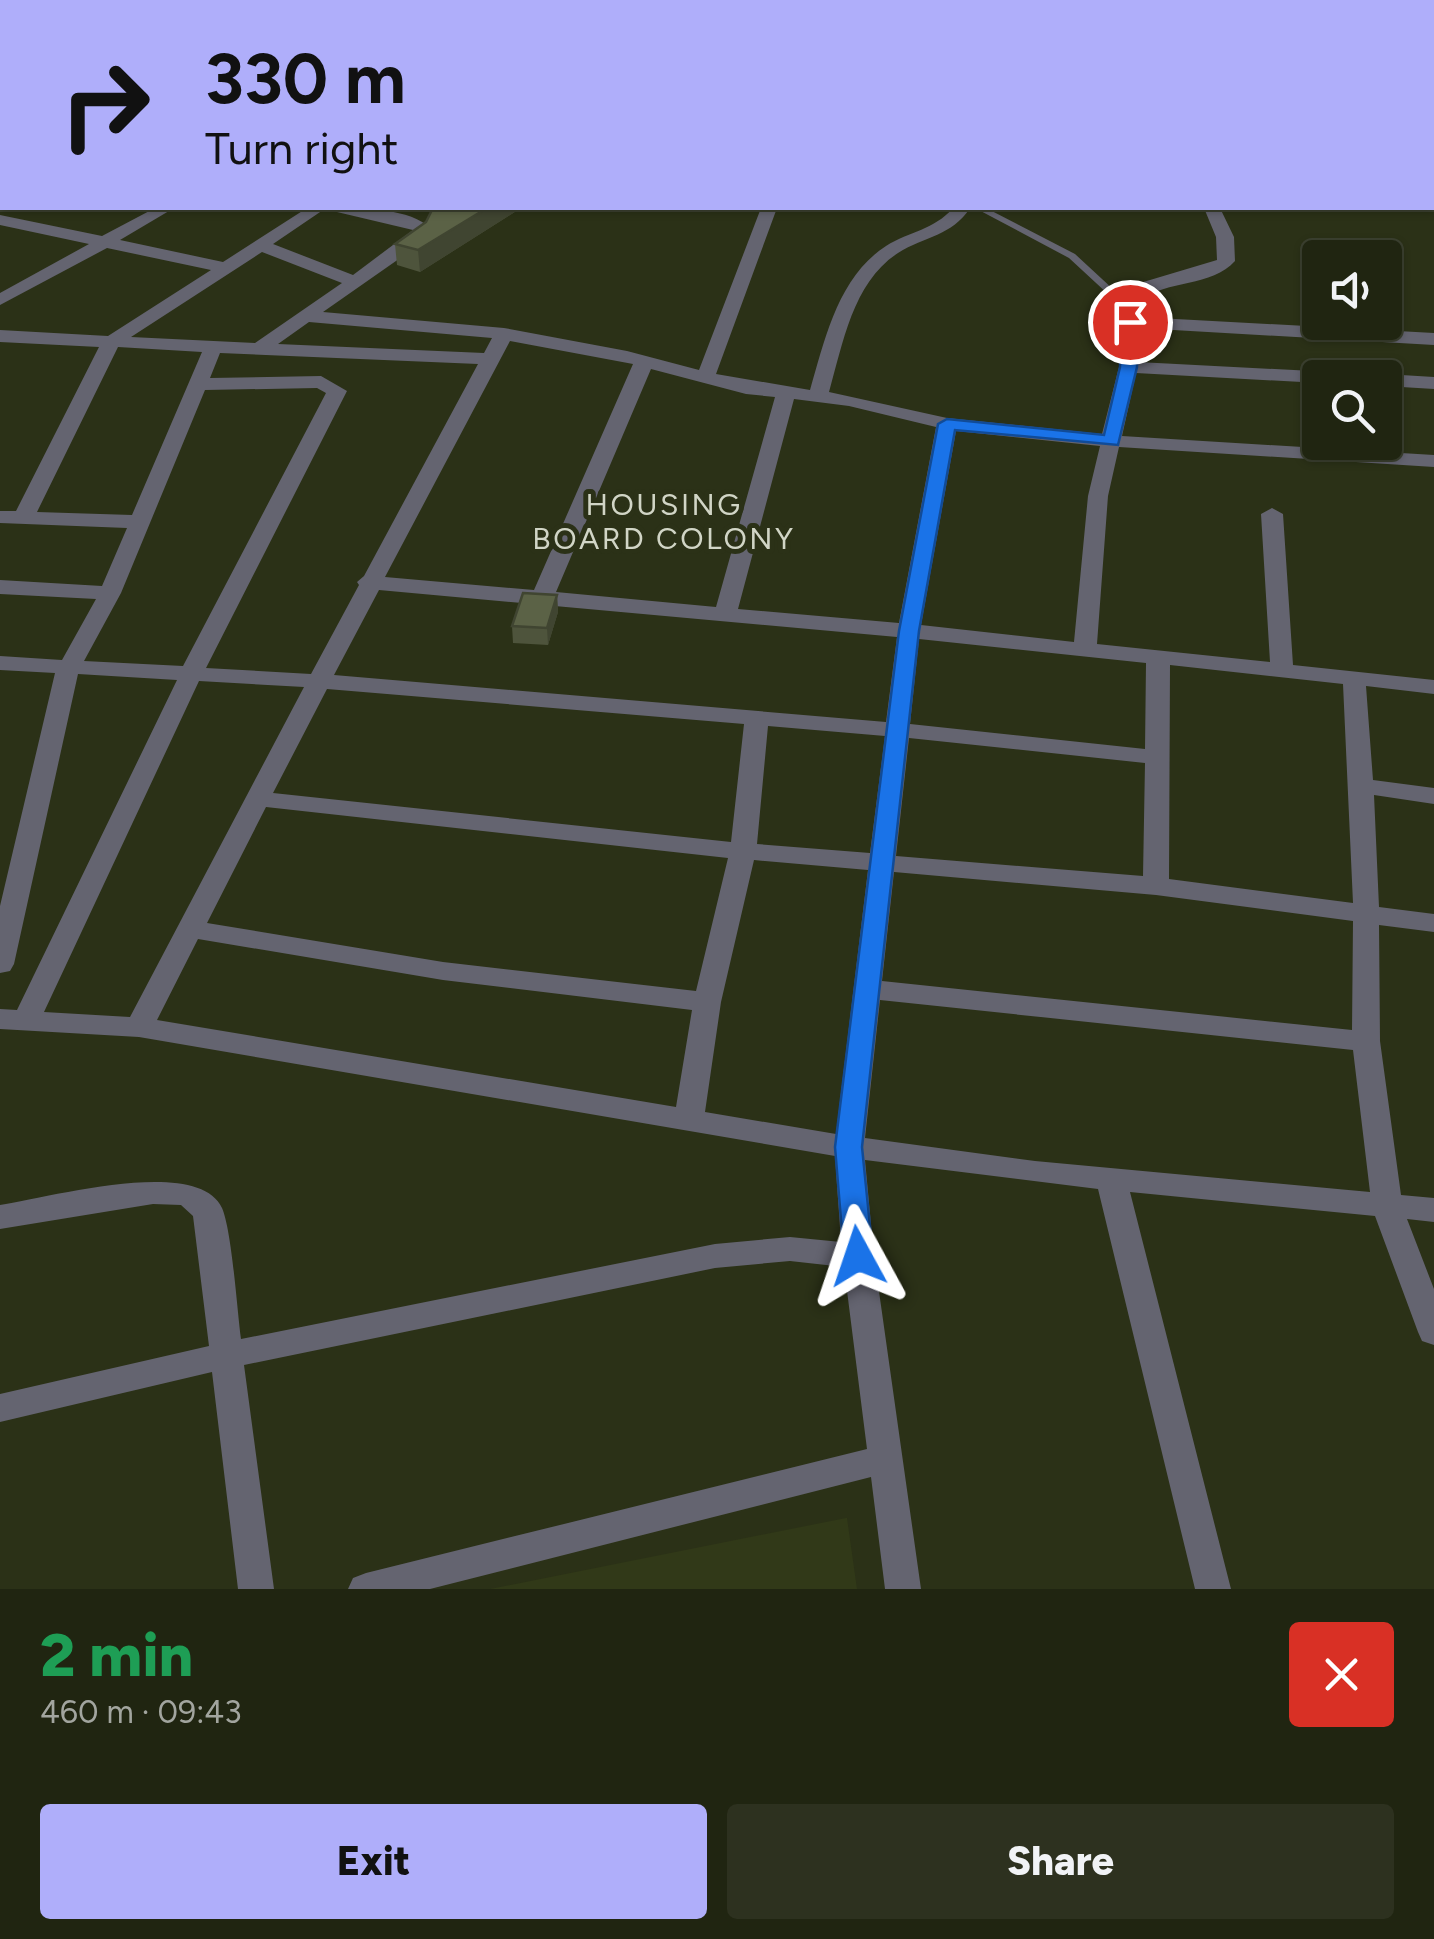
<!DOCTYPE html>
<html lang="en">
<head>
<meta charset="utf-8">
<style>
  body { margin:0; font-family:Figtree,sans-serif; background:#2d311f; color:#f1f3f6; height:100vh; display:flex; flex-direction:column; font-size:38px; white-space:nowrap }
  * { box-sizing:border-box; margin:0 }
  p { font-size:32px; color:#a2a59f }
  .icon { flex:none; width:55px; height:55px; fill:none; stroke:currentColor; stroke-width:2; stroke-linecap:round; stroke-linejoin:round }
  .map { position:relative; height:1589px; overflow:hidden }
  .sheet { display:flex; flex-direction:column; background:#202511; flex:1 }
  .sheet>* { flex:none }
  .banner { position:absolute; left:0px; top:0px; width:1435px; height:210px; box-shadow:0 2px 8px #0004,0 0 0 2px #3d4231; background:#afaefa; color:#111; overflow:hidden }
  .buttons { position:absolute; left:1302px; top:240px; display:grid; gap:20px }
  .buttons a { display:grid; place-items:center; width:100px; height:100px; border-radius:10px; background:#202511; box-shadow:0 2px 8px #0004,0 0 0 2px #3d4231; font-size:50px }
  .pin { position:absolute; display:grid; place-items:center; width:85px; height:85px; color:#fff; margin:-42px; border:5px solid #fff; border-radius:50%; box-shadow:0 2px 10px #0007 }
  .me { position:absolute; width:110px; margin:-55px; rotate:355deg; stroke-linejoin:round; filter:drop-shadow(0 0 8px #0008) }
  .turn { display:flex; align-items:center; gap:35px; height:210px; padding:0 40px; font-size:45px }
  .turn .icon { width:130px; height:130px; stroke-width:2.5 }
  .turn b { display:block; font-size:70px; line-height:85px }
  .round { display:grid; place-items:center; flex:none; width:105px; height:105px; border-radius:10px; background:#2d311f }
  .overview { display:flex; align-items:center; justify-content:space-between; height:170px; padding:0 40px }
  h1 { font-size:60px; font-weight:800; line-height:75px; color:#1e9e55 }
  .primary-button { display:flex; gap:20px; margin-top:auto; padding:20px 40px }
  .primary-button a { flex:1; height:115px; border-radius:10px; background:#afaefa; color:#111; font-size:40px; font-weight:800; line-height:115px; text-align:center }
  .primary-button a+a { background:#2d311f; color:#f1f3f6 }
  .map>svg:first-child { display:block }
  .built { fill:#313918 }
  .green { fill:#424d18 }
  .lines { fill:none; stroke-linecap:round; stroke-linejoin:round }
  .lane { fill:#646470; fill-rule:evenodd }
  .street { fill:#646470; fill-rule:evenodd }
  .wall { fill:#4e543c }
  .shaded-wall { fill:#404531 }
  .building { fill:#5b6246; stroke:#404531; stroke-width:2.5 }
  .route { fill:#1a73e8; stroke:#114b97; stroke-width:2.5 }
  .labels { text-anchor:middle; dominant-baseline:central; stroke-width:10; stroke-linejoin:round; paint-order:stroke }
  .neighbourhood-label { font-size:30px; letter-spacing:2.5px; fill:#d1d5c6; stroke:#2b3117 }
</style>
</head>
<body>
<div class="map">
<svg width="1434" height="1589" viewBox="0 0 1434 1589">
  <rect width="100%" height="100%" fill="#2b3117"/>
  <!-- built -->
  <path class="built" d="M847,1518L857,1589H490L846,1518Z"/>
  <!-- green -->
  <path class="green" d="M0,0H1434V102L1432,2H2V8Z"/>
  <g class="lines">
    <!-- lane -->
    <path class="lane" d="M159,0H171L173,2H163Z
      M983,0H992L994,2H986Z
      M1432,91H1434V96H1432Z
      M975,208H986L1075,254L1115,291L1136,298L1131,301L1109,295L1069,258Z"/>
    <!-- street -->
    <path class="street" d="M1432,145L1434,146V156L1432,155Z
      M155,208H174L120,240L223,262L307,208H326L273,244L353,275L413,230L337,212L335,208C362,208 411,208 431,229L426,240L323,312L504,328L627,351L699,370L761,208H777L716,374L810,390C825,339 838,277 886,246C910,231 934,230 953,208H970C952,236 925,236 898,253C853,282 843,343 829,392L947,418L1102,434L1119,367L1122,298L1140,283L1217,260L1216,237L1204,208H1220L1234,237L1235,261C1212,287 1167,280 1140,300L1139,317L1434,333V345L1139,328L1138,362L1332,372L1341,378H1320V383L1136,373L1122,436L1434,455V467L1119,447L1108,496L1097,644L1270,662L1261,514L1272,508L1283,514L1293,665L1434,680V694L1366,686L1373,780L1434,788V804L1374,795L1379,907L1434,914V932L1379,925L1380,1041L1401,1195L1434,1198V1222L1407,1219L1434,1289V1345L1422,1341L1418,1332L1375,1216L1130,1192L1231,1589H1195L1098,1189L865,1160L874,1256L921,1589H885L871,1477L430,1589H348L353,1578L366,1573L867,1449L844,1267L790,1261L715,1268L244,1365L274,1589H238L212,1372L0,1422V1394L209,1346L193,1216L181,1205L153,1204L0,1229V1205C47,1198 198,1155 222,1208C232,1231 237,1310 241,1339L715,1244L790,1237L841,1242L835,1156L139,1037L0,1029V1009L17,1010L177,680L78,674L14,964L10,971L0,973V906L55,673L0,670V656L62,660L96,599L0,594V580L102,586L127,528L0,523V511H16L99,347L0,342V330L108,336L211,270L107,248L0,305V293L89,244L0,225V215L102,236ZM262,252L342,283L255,343L131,337ZM309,322L492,338L484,353L278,344ZM510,341L633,364L534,590L385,577ZM118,347L202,352L132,515L37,512ZM220,353L478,364L364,576L357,582L359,585L311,674L206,668L347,391L321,376L210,378ZM651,369L746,394L775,397L716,607L556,592ZM317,388L326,393L183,666L84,661L121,593L205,390ZM794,399L849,406L936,427L899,623L738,609ZM956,431L1100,446L1088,496L1074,642L921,625ZM379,590L897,637L886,722L334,675ZM919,639L1146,663L1145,749L910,724ZM1170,665L1343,684L1353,903L1169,879ZM199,681L304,687L130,1017L44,1012ZM327,689L744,724L731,842L273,793ZM768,726L885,736L870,853L757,844ZM909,738L1145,763L1143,876L896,856ZM266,807L728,858L696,991L443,962L207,923ZM754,860L868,870L836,1134L705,1112L721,1002ZM894,872L1156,895L1353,921L1352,1030L882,981ZM198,939L443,980L692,1010L676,1107L157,1020ZM880,1000L1353,1050L1370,1192L1035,1161L865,1138Z
      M1385,374L1434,377V389L1385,386V378H1377Z"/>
  </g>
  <!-- wall -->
  <path class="wall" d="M518,210L420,272L397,265L395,244Z
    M557,595L558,612L548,645L513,643L512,626Z"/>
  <!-- shaded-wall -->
  <path class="shaded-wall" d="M487,208H518V210L420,272L418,250Z
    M557,595L558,612L548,645L547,628Z"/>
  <!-- building -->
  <path class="building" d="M433,208H487L418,250L395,244L426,222Z
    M523,593L557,595L547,628L512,626Z"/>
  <!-- route -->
  <path class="route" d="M1130,317L1138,322L1137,367L1118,445L955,430L919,631L862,1147L873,1256L868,1264H848L844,1256L835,1147L899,631L938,424L947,419L1104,435L1120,367L1121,322Z"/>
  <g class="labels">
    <!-- neighbourhood labels -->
    <g class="neighbourhood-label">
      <text x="664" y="504">HOUSING<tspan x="664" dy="34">BOARD COLONY</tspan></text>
    </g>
  </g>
</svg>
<div class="buttons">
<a><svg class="icon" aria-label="sound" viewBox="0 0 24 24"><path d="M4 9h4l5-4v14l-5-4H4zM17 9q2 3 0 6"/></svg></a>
<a><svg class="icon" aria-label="search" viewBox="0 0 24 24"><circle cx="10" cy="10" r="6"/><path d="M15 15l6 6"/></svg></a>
</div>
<div class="pin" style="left:1130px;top:322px;background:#d93025"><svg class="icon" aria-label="arrive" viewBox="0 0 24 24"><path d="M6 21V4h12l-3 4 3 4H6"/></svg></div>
<svg class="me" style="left:858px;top:1256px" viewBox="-20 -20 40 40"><path d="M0-17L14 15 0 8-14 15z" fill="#1a73e8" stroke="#fff" stroke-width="4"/></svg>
<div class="banner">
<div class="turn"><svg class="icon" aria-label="right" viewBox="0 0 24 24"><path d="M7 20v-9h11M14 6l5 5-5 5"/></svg><div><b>330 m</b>Turn right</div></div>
</div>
</div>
<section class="sheet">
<div class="overview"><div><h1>2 min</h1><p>460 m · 09:43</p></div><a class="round" style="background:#d93025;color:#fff"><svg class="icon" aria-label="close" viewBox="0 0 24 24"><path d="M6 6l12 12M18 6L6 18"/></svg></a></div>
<div class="primary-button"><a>Exit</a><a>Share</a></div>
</section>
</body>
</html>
